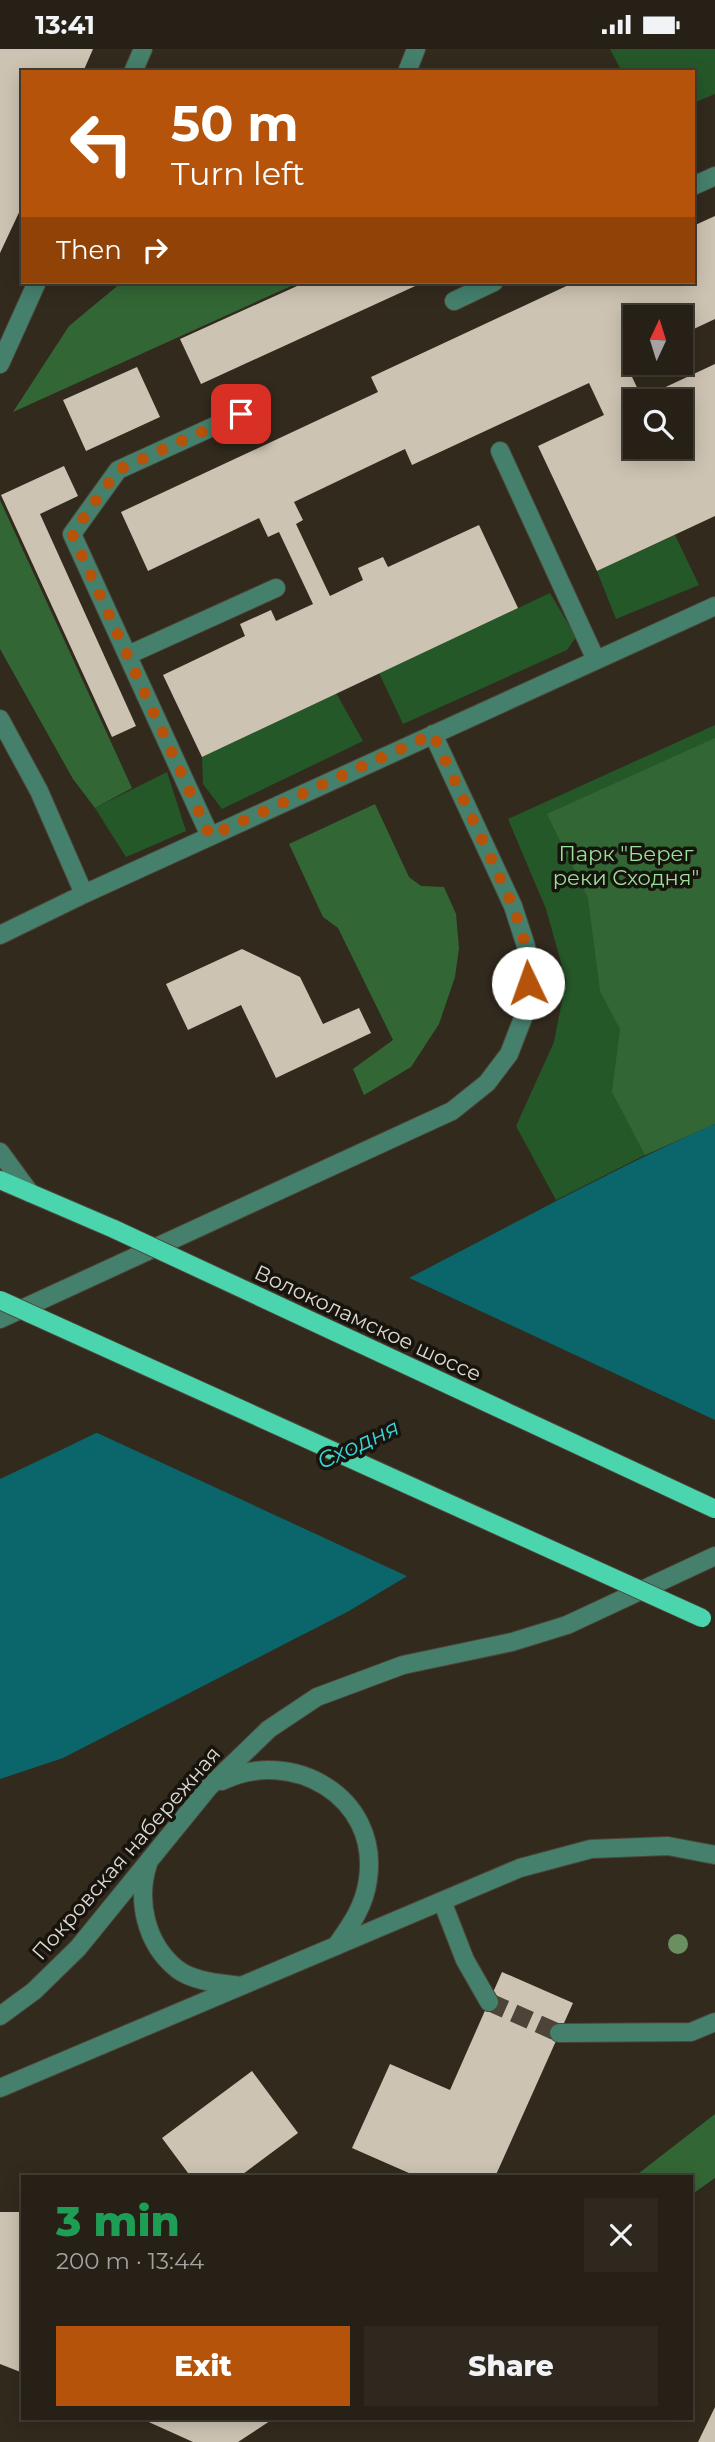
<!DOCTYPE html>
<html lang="en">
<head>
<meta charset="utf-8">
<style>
  body { margin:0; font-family:Montserrat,sans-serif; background:#2e281f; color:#f1f3f6; height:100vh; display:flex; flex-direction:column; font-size:26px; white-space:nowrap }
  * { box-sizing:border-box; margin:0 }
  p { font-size:23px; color:#a4a3a1 }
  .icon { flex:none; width:38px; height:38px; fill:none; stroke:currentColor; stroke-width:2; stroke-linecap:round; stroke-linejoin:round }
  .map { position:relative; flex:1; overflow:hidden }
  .side { position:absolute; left:21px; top:2126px; width:672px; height:245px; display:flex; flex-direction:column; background:#262016; border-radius:0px; box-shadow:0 4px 18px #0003,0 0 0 2px #423e35 }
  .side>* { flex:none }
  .top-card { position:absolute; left:21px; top:21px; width:674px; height:214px; border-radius:0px; box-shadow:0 4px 18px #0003,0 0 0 2px #423e35; background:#b45309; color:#fff; overflow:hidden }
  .needle { width:46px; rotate:4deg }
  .tools { position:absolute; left:623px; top:256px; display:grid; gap:14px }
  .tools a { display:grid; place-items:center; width:70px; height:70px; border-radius:0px; background:#262016; box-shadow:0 4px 18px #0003,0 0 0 2px #423e35; font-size:35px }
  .pin { position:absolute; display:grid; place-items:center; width:60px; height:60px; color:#fff; margin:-30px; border-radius:14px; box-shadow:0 4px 10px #0006 }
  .me { position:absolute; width:77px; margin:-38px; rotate:357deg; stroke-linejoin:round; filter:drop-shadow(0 0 5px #0008) }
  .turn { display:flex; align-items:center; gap:24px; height:147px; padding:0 35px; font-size:32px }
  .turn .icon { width:91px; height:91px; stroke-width:2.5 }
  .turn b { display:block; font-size:49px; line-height:60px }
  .then { display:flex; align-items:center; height:66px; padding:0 35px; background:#0003; gap:14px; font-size:26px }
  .round { display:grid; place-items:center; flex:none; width:74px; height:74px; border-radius:0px; background:#2e281f }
  .headline { display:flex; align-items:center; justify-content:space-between; height:119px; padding:0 35px }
  h1 { font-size:42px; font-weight:800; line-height:52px; color:#1e9e55 }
  .cta { display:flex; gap:14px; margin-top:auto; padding:14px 35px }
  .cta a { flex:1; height:80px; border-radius:0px; background:#b45309; color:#fff; font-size:28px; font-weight:800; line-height:80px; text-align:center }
  .cta a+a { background:#2e281f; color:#f1f3f6 }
  .status { display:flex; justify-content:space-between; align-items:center; height:49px; padding:0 35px; background:#262016; direction:ltr }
  .status svg { height:19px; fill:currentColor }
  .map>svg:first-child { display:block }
  .green { fill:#255828 }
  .forest { fill:#336635 }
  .water { fill:#0a666a }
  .pier { fill:#322a1d }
  .building { fill:#cdc3b2; fill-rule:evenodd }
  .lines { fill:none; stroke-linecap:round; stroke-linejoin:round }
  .minor-tunnel { stroke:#4c4438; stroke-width:18; stroke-dasharray:18 9; stroke-linecap:butt }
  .minor-casing { stroke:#4d4639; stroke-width:20 }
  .major-casing { stroke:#4d4639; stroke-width:20 }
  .minor { stroke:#45806d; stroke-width:18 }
  .major { stroke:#4bd5ae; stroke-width:18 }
  .major-bridge-casing { stroke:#4d4639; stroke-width:20; stroke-linecap:butt }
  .major-bridge { stroke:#4bd5ae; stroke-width:18 }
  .tree { fill:#6a8f61 }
  .route { stroke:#b45309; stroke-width:12; stroke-dasharray:0 21.6 }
  .labels { text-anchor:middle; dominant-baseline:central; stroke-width:7; stroke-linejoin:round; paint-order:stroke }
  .park-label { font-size:21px; fill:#97e198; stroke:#17130d }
  .street-label { font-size:21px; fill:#ddd8cf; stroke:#17130d }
  .water-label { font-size:23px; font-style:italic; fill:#37d6dd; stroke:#17130d }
</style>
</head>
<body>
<div class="status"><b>13:41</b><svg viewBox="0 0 49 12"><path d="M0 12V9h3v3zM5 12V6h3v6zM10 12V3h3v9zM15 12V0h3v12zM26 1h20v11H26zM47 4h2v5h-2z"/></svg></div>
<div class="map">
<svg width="715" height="2393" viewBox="0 0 715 2393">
  <rect width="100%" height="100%" fill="#322a1d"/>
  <!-- green -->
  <path class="green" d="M610,0H715V45L693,54V23H622Z
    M675,486L699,536L616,570L597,522Z
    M550,544L576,588L567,601L403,675L379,624Z
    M336,644L363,692L222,760L203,735L202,708Z
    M715,676V1075L645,1106L556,1151L516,1077L554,993L566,931L546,860L508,770Z
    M167,723L186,782L126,808L95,759Z"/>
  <!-- forest -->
  <path class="forest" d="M122,233H300L13,363L69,277Z
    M0,451L132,739L95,759L73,730L0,600Z
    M715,689V1075L645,1106L612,1043L620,980L600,942L588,849L547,765Z
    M375,755L409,828L421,837L444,838L456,865L459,899L455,928L439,975L411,1018L364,1046L353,1020L393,991L338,879L323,868L289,795Z
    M715,2065V2129L691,2146V2128H634Z"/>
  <!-- water -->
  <path class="water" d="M715,1075V1386L434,1511L349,1562L63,1709L0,1730V1430C135,1366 270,1300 403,1232C507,1179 608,1122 715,1075Z"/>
  <!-- pier -->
  <path class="pier" d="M405,1227L715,1371V1390L436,1514L411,1529L93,1382Z"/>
  <!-- building -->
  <path class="building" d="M0,0H93L83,23H23V155L0,204Z
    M715,167V270L681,286V268H635V308L625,313L642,349L715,315V467L597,522L538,397L604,366L589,334L412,416L405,400L294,453L303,471L296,475L330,547L363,531L358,519L383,508L388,518L479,476L518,559L202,708L163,626L245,587L240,575L271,561L276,572L313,555L279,483L268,488L259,469L148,522L121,463L378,343L371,328L575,233H693V177ZM636,352H681V397H635Z
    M306,233H424L201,335L180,290Z
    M137,318L160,368L86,402L63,351Z
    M64,417L78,447L40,465L136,677L112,688L1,446Z
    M242,900L300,928L323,975L359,959L371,984L276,1029L241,956L188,981L166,935Z
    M502,1923L573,1954L495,2128H418L352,2099L390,2015L450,2041Z
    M252,2022L298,2084L239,2128H191L162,2089Z
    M0,2163H23V2324L0,2315Z
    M715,2358V2393H698Z
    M142,2370H273L238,2393H193Z"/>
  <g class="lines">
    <!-- minor-tunnel -->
    <path class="minor-tunnel" d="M489,1953L559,1984"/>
    <!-- minor casing -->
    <g class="minor-casing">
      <path id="minor" d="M133,23L143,0
        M407,23L416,0
        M693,137L715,127
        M454,252L494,233
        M0,315L37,233
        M500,402L596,611
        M128,606L276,539
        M0,670L39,742L84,845
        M210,787L72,485L118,421L241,365
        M0,886L84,845L715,557
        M0,1103L30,1144
        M0,1270L452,1062L487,1034L509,1005L523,969L528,934L526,897L513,857L433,685
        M222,1732C291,1698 380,1747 368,1830C365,1856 351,1876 336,1897
        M148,1815C136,1852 146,1895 177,1920C194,1933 220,1934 240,1937
        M442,1852L465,1911L489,1953
        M0,1967L34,1942L78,1899L209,1738L269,1680L317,1648L403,1616L512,1593L567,1576L715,1507
        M559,1984L691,1983L715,1973
        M0,2039L520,1819L591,1800L668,1797L715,1806"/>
    </g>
    <!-- major casing -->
    <g class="major-casing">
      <path id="major" d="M0,1131L114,1180"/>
    </g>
    <!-- minor -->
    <use href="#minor" class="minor"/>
    <!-- major -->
    <use href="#major" class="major"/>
    <!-- major-bridge casing -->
    <g class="major-bridge-casing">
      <path id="major-bridge" d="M114,1180L715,1460
        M0,1251L702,1569"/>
    </g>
    <!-- major-bridge -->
    <use href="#major-bridge" class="major-bridge"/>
  </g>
  <!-- trees -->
  <circle class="tree" cx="678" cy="1895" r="10"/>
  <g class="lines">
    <!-- route -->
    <path class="route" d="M241,365L118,421L72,485L210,787L433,685L513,857L526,897L528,934"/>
  </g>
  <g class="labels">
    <!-- park labels -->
    <g class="park-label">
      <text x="626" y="804">Парк "Берег<tspan x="626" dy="24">реки Сходня"</tspan></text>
    </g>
    <!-- street labels -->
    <g class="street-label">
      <text transform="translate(368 1274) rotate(25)">Волоколамское шоссе</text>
      <text transform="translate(126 1804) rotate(-49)">Покровская набережная</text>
    </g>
    <!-- water labels -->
    <g class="water-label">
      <text transform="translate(358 1395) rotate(-25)">Сходня</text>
    </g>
  </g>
</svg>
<div class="tools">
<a><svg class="needle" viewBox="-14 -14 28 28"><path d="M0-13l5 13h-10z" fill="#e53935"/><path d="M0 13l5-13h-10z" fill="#a4a3a1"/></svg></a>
<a><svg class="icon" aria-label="search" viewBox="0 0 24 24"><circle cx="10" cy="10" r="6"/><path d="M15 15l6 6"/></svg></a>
</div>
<div class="pin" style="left:241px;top:365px;background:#d93025"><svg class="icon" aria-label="arrive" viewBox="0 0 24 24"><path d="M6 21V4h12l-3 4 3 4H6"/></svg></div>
<svg class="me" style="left:528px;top:934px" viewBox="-20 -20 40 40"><circle r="19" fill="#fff"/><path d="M0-13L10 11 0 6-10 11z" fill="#b45309"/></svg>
<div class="top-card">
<div class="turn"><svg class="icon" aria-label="left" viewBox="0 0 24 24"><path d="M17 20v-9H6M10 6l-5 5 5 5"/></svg><div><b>50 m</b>Turn left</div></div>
<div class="then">Then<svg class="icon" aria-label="right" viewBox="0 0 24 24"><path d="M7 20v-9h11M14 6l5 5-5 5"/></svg></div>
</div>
<section class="side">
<div class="headline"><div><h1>3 min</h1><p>200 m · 13:44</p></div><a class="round"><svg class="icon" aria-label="close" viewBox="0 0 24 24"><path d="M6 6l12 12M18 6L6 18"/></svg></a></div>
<div class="cta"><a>Exit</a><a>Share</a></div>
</section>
</div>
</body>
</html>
